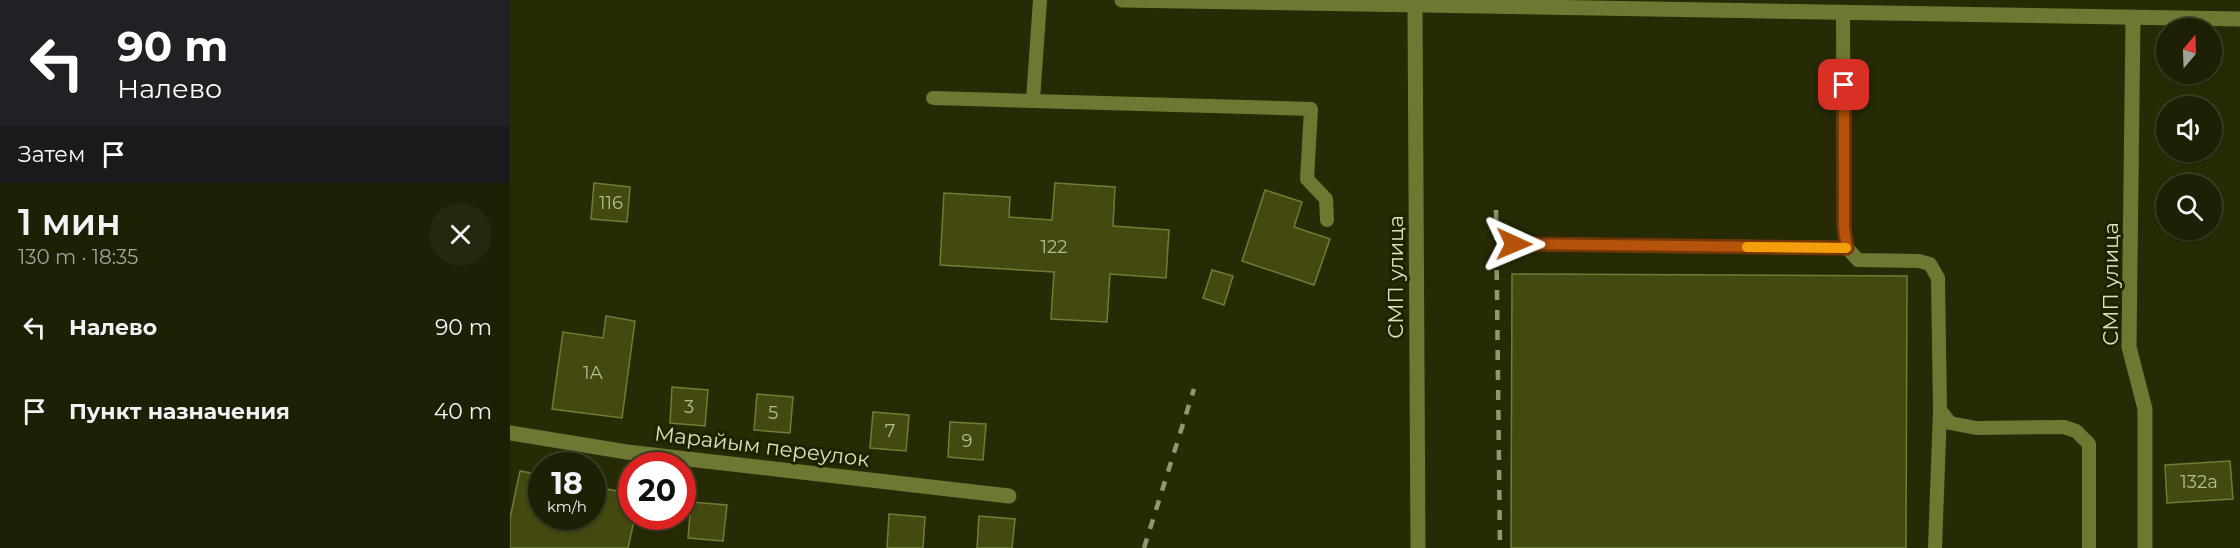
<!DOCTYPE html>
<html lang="ru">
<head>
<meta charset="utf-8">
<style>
  body { margin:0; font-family:Montserrat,sans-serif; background:#25280e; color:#f1f3f6; height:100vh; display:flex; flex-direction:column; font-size:22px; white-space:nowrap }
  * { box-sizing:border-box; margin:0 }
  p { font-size:20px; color:#a0a39a }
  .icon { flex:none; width:33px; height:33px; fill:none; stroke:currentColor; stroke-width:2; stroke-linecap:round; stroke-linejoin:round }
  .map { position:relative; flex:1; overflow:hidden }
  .drawer { display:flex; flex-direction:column; background:#1d2004; width:510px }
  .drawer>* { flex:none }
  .hud { background:#202124; color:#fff; overflow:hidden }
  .needle { width:39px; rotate:19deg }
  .fabs { position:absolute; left:1646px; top:18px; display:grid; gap:12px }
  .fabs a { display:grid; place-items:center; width:66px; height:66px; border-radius:50%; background:#1d2004; box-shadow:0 2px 4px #0004,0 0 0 2px #3b3e26; font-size:30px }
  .speed { position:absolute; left:18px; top:452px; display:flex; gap:12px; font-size:30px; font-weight:700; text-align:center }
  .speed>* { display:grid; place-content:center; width:78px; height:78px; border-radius:50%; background:#1d2004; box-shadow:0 2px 4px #0004,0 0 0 2px #3b3e26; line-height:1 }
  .speed small { font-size:15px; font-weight:400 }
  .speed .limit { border:9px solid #d22; background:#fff; color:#111 }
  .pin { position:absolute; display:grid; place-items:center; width:51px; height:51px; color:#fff; margin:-26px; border-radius:12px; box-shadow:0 3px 9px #0006 }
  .me { position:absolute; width:66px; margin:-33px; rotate:91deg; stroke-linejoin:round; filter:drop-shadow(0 0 4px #0008) }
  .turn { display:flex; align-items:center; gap:21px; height:126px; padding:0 18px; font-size:27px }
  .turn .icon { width:78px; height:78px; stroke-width:2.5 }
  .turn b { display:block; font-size:42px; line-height:51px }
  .then { display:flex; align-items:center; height:57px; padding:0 18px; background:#0003; gap:12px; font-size:22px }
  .round { display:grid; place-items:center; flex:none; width:63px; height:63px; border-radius:32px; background:#25280e }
  .overview { display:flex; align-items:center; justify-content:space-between; height:102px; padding:0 18px }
  h1 { font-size:36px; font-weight:600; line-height:45px }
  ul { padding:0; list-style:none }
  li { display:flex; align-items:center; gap:18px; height:84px; padding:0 18px }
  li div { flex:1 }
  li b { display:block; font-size:22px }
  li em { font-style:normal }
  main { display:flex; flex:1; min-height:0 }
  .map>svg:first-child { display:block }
  .building { fill:#43490f; stroke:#727c35; stroke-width:1.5 }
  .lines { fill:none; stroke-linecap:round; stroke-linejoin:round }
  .service { stroke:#6f7832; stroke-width:14 }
  .minor { stroke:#6f7832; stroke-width:15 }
  .tertiary { stroke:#6f7832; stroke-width:15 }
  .rail { stroke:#919772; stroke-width:4.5; stroke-dasharray:10 10; stroke-linecap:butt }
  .route-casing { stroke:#753606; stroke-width:15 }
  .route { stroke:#b45309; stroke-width:10 }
  .slow { stroke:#f59e0b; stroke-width:10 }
  .labels { text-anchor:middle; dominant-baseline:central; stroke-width:6; stroke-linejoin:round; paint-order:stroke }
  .number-label { font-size:18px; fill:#b5bc92 }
  .street-label { font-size:21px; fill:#dbe2be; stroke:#1e2200 }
</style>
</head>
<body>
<main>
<section class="drawer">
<div class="hud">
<div class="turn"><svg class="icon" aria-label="left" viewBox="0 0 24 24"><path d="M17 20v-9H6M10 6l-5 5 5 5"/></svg><div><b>90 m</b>Налево</div></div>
<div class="then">Затем<svg class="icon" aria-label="arrive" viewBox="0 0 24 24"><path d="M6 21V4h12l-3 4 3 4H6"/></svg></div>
</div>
<div class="overview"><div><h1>1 мин</h1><p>130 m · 18:35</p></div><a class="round"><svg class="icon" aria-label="close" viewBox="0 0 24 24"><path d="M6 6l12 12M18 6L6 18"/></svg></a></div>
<ul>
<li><svg class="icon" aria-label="left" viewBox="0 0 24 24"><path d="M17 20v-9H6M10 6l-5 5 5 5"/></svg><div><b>Налево</b></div><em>90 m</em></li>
<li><svg class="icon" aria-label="arrive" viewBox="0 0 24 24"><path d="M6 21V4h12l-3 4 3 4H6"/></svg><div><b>Пункт назначения</b></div><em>40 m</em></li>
</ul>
</section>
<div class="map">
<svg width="1730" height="548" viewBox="0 0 1730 548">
  <rect width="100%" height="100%" fill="#272b05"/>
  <!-- building -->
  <path class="building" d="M84,183L120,187L117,222L81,219Z
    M545,183L605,187L603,226L659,230L656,278L600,274L597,322L541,319L544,272L430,265L434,193L500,197L499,217L542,220Z
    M755,190L792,202L784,227L820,239L804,285L732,261Z
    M702,270L723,276L714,305L693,298Z
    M1002,274L1397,276L1396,548H1001Z
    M96,316L125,321L112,418L42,409L53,332L93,338Z
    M162,387L198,390L195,426L160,423Z
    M247,394L283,397L280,433L244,430Z
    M363,412L399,415L396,451L360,448Z
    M440,422L476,424L473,460L438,457Z
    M1720,461L1723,499L1657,503L1655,465Z
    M10,471L32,475V516H82V486L122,494V516H125L118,548H0V518Z
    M181,502L217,505L213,541L178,538Z
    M379,514L415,517L413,548H377Z
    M469,516L505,519L502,548H467Z"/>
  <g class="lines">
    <!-- service -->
    <path class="service" d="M1333,13L1334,228L1337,248L1348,260L1409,261L1420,264L1428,278L1430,410L1440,423L1466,428L1554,427L1566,431L1579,444V548
      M423,98L801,109L797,179L816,199L817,220
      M523,100L530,0
      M1004,244L1337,248
      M1425,548L1430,410"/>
    <!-- minor -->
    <path class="minor" d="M905,6L908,548
      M1623,18L1619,347L1635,409V548
      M0,433L117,452L499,496"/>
    <!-- tertiary -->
    <path class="tertiary" d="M612,0L1730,19"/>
    <!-- rail -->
    <path class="rail" d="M986,210L990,548
      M634,548L684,389"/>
  </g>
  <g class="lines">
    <!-- route casing -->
    <g class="route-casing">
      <path id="route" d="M1004,244L1337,248L1334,228V85"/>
    </g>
    <!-- route -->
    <use href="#route" class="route"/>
    <!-- slow -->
    <path class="slow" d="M1237,247L1336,248"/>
  </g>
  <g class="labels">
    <!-- number labels -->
    <g class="number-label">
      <text x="101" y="203">116</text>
      <text x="544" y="247">122</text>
      <text x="83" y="373">1А</text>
      <text x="179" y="407">3</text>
      <text x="263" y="413">5</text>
      <text x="380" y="431">7</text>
      <text x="457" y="441">9</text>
      <text x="1689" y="482">132а</text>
    </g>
    <!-- street labels -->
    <g class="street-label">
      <text transform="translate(885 277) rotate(-90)">СМП улица</text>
      <text transform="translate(1600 284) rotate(-90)">СМП улица</text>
      <text transform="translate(252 446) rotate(7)">Марайым переулок</text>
    </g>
  </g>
</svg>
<div class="fabs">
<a><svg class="needle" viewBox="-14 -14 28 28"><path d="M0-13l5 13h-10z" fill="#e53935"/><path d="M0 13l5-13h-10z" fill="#a0a39a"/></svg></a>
<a><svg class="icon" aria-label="sound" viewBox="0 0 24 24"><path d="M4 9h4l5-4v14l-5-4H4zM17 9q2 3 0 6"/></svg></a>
<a><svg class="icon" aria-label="search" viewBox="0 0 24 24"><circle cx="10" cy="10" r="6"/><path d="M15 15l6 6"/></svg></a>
</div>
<div class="speed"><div>18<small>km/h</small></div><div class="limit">20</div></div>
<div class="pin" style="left:1334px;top:85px;background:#d93025"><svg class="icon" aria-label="arrive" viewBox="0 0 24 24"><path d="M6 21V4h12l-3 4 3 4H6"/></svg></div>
<svg class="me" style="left:1004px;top:244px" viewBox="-20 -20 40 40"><path d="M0-17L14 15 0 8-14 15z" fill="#b45309" stroke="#fff" stroke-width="4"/></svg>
</div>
</main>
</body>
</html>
